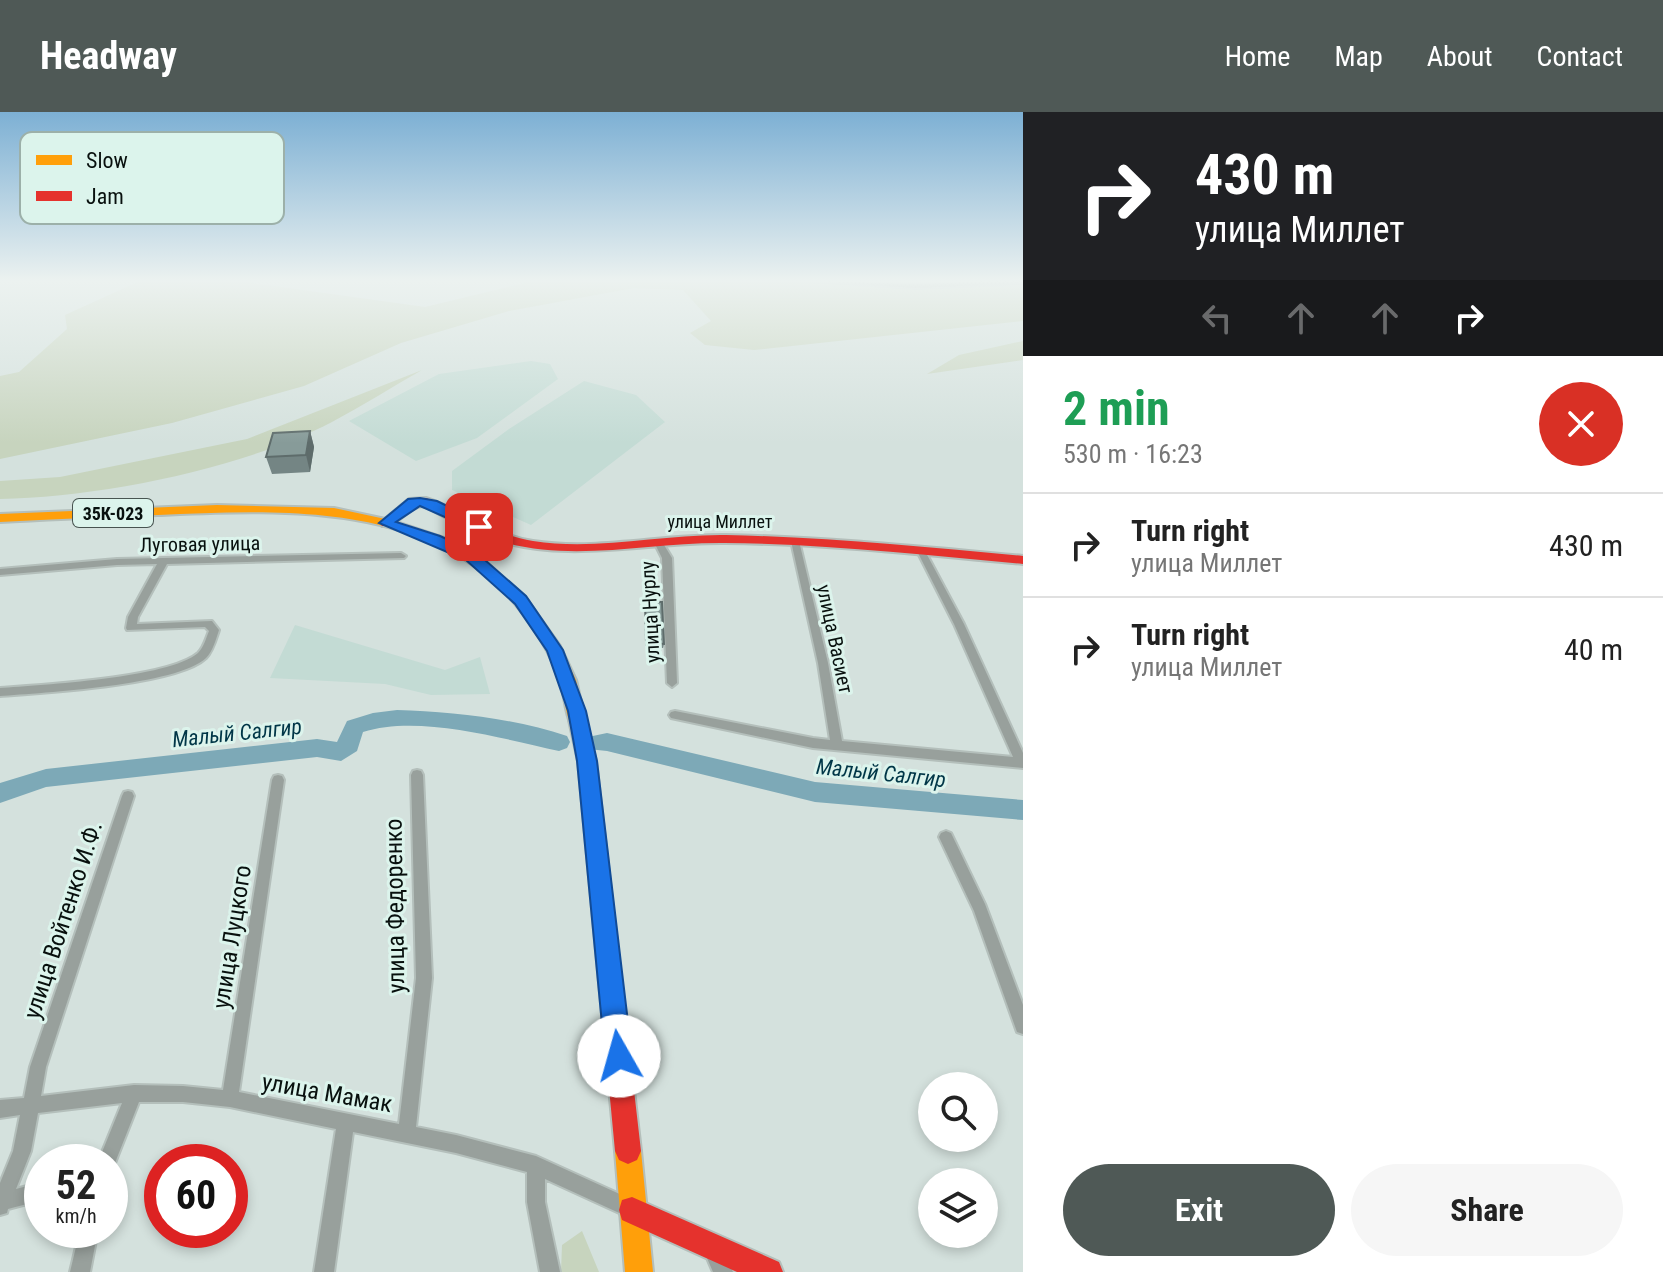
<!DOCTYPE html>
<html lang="en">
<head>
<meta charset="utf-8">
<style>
  body { margin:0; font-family:"Roboto Condensed",sans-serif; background:#f6f6f6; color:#222; height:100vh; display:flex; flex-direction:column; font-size:30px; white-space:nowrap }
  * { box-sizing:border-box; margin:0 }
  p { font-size:26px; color:#767676 }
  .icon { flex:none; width:44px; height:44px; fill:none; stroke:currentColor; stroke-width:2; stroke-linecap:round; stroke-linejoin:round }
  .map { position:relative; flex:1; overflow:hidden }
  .drawer { display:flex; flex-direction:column; background:#fff; width:640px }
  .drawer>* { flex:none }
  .top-card { background:#202124; color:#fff; overflow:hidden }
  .fabs { position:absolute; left:918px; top:960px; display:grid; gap:16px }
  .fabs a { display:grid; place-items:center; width:80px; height:80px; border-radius:50%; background:#fff; box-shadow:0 4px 12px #0003; font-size:40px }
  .speed { position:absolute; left:24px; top:1032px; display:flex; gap:16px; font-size:40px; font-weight:700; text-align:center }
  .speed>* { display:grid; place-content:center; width:104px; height:104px; border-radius:50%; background:#fff; box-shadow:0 4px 12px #0003; line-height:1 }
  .speed small { font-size:20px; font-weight:400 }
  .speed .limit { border:12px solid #d22; background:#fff; color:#111 }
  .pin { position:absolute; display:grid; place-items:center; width:68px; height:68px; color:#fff; margin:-34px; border-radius:16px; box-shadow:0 4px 12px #0006 }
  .me { position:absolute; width:88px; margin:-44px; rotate:353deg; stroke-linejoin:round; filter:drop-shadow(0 0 6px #0008) }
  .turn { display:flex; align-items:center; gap:28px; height:168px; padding:0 40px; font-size:36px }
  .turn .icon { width:104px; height:104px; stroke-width:2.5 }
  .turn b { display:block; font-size:56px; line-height:68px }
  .lanes { display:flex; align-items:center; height:76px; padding:0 40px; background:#0003; justify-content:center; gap:40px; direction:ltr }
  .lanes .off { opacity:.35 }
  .round { display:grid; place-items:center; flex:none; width:84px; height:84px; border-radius:42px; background:#f6f6f6 }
  .head { display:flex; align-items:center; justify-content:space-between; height:136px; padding:0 40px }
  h1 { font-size:48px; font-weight:700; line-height:60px; color:#1e9e55 }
  .primary-button { display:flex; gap:16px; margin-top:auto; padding:16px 40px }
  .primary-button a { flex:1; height:92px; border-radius:48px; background:#4f5956; color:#fff; font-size:32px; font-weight:700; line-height:92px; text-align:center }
  .primary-button a+a { background:#f6f6f6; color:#222 }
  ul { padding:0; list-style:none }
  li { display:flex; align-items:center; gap:24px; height:104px; padding:0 40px; border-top:2px solid #e0e0e0 }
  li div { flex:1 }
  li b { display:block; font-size:30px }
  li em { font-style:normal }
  header { display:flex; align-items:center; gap:48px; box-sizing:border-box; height:112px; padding:0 40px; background:#4f5956; color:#fff }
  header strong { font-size:38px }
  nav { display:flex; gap:44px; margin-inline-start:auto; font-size:28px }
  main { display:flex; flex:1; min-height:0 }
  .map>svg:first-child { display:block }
  .built { fill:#c3dbd4 }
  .green { fill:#c7d4be }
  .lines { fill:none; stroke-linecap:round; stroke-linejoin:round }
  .river { fill:#7da9b7; fill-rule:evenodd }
  .street-casing { stroke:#b4bfbb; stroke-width:4 }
  .slow-casing { stroke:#b4bfbb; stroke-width:4 }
  .jam-casing { stroke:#b4bfbb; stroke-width:4 }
  .street { fill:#98a09c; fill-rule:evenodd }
  .slow { fill:#ff9f0a; fill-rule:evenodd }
  .jam { fill:#e5322d; fill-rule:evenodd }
  .wall { fill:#748584 }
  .shaded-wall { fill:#5e6c6b }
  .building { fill:#879b99; stroke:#5e6c6b; stroke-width:2 }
  .route { fill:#1a73e8; stroke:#114b97; stroke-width:2 }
  .labels { text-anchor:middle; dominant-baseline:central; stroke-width:6; stroke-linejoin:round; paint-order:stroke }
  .shield { fill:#dcf4ec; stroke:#485451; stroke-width:2 }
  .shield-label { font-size:18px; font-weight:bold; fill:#08100e }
  .far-street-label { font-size:18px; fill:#08100e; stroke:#dcf4ec }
  .street-label { font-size:20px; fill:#08100e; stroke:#dcf4ec }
  .water-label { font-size:22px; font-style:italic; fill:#003647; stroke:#dcf4ec }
  .near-street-label { font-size:24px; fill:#08100e; stroke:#dcf4ec }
  .key { fill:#dcf4ec; stroke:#9cb0a9; stroke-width:2 }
  .key-label { font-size:22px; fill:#08100e }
</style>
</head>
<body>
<header>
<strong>Headway</strong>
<nav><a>Home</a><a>Map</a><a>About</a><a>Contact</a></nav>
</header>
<main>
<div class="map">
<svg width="1023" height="1160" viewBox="0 0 1023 1160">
  <rect width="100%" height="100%" fill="#d4e1dd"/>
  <!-- built -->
  <path class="built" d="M531,249L550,252L558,267L477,326L416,349L349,309L439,262Z
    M584,269L636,283L665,310L531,413L452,378V359L509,317Z
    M295,513L445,558L480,545L490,582L431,583L385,572L270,566Z"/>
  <!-- green -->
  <path class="green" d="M142,168H231L425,195L537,168H1023V209L754,238L705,233L690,221L711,209L683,178L634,176L509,199L401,231L304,274L172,311L0,347V264L19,260L67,217L65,203Z
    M1023,229V248L927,262L959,243Z
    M422,258C392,275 362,294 332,310C242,357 101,385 0,387V369L60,365L247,327Z
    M582,1119L599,1160H561L562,1133Z"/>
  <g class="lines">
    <!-- river -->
    <path class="river" d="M397,598C452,600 514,606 567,624L570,630L567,636L559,639C503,627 419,602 363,620L357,639L341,649L317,645L46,675L0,691V671L46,657L317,627L337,630L347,609L373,601Z
      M607,621L815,670L1023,688V708L815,690L607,639L588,637L585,631L588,625Z"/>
    <!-- street casing -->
    <g class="street-casing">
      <path id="street" d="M796,168L916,172L1008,168H1023V171L916,176Z
        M795,426L799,429L828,551L842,629L1013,645L954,512L917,439L921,436L925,439L964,512L1023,641V656L813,636L671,606L669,603L671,600L675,599L813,626L830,628L818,551L791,429Z
        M658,427L661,428L672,446L677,571L672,575L667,571L662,446L654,430Z
        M401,441L406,444L404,446L167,452L138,505L137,512L212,509L219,518C216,527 213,539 206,546C178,573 42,581 0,584V576C41,573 169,566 198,541C204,535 206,526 209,519L205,515L127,518L126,516L128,505L157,452L117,453L0,463V457L117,447Z
        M417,658L421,659L423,663L432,866L416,1015L456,1023L536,1044L635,1089L637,1096L635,1103L628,1105L545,1067V1090L560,1160H540L527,1090V1060L456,1041L353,1020L334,1160H314L336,1017L230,995L183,990H139L113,1056L110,1058V1050H98L122,991L38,1001L31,1039L16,1077L42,1070V1088L8,1097L7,1101L0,1103V1071L13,1039L20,1003L0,1006V988L24,986L30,955L122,684L124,680L128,679L132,680L134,684L46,955L41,984L134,973L183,974L223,978L272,668L274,664L278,663L282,664L284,668L239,980L399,1012L416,866L411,663L413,659Z
        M946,719L951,721L985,792L1023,893V922L1017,920L974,799L939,725L941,721Z
        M80,1118H98L90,1160H70Z
        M714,1129L721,1132L733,1160H713L704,1139L707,1132Z"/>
    </g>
    <!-- slow casing -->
    <g class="slow-casing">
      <path id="slow" d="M217,393L334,396L390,408L453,429L476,441L525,485L560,534L576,568L585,608L583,613H571C564,598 565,581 559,566C550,540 533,514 516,493C431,389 278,398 158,403C105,405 53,407 0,410V402Z
        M628,1026L637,1030L641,1039L653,1160H625L615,1039L619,1030Z"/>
    </g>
    <!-- jam casing -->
    <g class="jam-casing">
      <path id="jam" d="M426,386C464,398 489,422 533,429C597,439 662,422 726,423C825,425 924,435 1023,444V452C924,443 825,432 725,431C646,430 567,453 489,426C466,418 446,405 424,394C407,394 399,415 382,414L380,411L409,387Z
        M577,601L583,603L585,608L596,649L641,1039L637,1048L628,1052L619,1048L615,1039L578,649L569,608L571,603Z
        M632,1085L779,1150L783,1160H737L622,1108L619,1098L622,1088Z"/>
    </g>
    <!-- street -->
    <use href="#street" class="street"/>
    <!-- slow -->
    <use href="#slow" class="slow"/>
    <!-- jam -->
    <use href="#jam" class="jam"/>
  </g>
  <!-- wall -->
  <path class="wall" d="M310,319L314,335L310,360L272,362L266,345Z
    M645,489L664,532L663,536L645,534Z"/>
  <!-- shaded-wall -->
  <path class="shaded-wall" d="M310,319L314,335L310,360L306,343Z"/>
  <!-- building -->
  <path class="building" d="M310,319L306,343L266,345L273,321Z
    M645,489L662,490L664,532L646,530Z"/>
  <!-- sky -->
  <linearGradient id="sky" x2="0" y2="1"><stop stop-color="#7db0d4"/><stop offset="0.51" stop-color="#ecf2f0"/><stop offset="1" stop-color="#ecf2f0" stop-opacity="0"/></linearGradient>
  <rect width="1023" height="331" fill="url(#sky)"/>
  <!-- route -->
  <path class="route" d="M420,386L437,389L484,412V418H474L420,394L396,410L440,424L477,441L526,484L563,538L586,599L597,649L632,944L628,954L619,957L609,954L605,944L577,649L568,599L547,539L515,492L466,448L379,411L408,387Z"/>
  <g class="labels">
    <!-- shield labels -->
    <rect class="shield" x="73" y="387" width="80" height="28" rx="6"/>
    <g class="shield-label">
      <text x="113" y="401">35К-023</text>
    </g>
    <!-- far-street labels -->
    <g class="far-street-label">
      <text x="720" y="409">улица Миллет</text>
    </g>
    <!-- street labels -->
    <g class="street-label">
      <text transform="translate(200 432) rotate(-1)">Луговая улица</text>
      <text transform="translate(650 500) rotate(-93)">улица Нурлу</text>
      <text transform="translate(835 527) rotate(78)">улица Васиет</text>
    </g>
    <!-- water labels -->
    <g class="water-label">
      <text transform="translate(237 621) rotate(-6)">Малый Салгир</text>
      <text transform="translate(881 661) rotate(6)">Малый Салгир</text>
    </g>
    <!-- near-street labels -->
    <g class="near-street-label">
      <text transform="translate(395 794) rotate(-91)">улица Федоренко</text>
      <text transform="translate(63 808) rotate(-72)">улица Войтенко И.Ф.</text>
      <text transform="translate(232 825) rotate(-81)">улица Луцкого</text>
      <text transform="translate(327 981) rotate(10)">улица Мамак</text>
    </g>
  </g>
  <!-- legend -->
  <rect x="20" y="20" width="264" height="92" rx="12" class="key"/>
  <rect x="36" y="43" width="36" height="10" fill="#ff9f0a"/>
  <rect x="36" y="79" width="36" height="10" fill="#e5322d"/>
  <g class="key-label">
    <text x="86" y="56">Slow</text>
    <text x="86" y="92">Jam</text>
  </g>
</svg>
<div class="fabs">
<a><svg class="icon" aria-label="search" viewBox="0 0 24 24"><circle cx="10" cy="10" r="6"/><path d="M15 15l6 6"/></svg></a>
<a><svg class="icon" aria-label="layers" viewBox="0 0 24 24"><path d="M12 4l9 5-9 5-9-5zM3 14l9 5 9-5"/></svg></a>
</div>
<div class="speed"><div>52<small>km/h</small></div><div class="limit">60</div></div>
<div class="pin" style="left:479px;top:415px;background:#d93025"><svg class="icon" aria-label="arrive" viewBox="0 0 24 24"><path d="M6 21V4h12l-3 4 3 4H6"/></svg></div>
<svg class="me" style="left:619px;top:944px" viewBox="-20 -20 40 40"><circle r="19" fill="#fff"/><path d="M0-13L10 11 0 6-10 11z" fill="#1a73e8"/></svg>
</div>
<section class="drawer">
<div class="top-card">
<div class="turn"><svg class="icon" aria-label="right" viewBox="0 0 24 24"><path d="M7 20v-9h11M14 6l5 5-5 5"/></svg><div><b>430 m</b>улица Миллет</div></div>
<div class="lanes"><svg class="icon off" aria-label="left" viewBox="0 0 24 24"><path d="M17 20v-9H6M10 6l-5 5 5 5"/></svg><svg class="icon off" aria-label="ahead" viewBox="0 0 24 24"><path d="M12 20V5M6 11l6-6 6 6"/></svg><svg class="icon off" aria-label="ahead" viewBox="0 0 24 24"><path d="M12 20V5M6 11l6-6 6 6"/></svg><svg class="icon" aria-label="right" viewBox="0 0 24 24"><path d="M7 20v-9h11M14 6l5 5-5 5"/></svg></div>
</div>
<div class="head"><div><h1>2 min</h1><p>530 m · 16:23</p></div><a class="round" style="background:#d93025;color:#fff"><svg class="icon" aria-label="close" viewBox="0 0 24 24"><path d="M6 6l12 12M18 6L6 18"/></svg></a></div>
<ul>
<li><svg class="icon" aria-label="right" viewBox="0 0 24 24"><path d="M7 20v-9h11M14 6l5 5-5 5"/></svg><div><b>Turn right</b><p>улица Миллет</p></div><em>430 m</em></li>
<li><svg class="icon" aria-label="right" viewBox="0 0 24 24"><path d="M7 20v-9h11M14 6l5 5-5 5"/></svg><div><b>Turn right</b><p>улица Миллет</p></div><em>40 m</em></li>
</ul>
<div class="primary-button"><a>Exit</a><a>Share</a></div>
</section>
</main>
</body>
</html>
